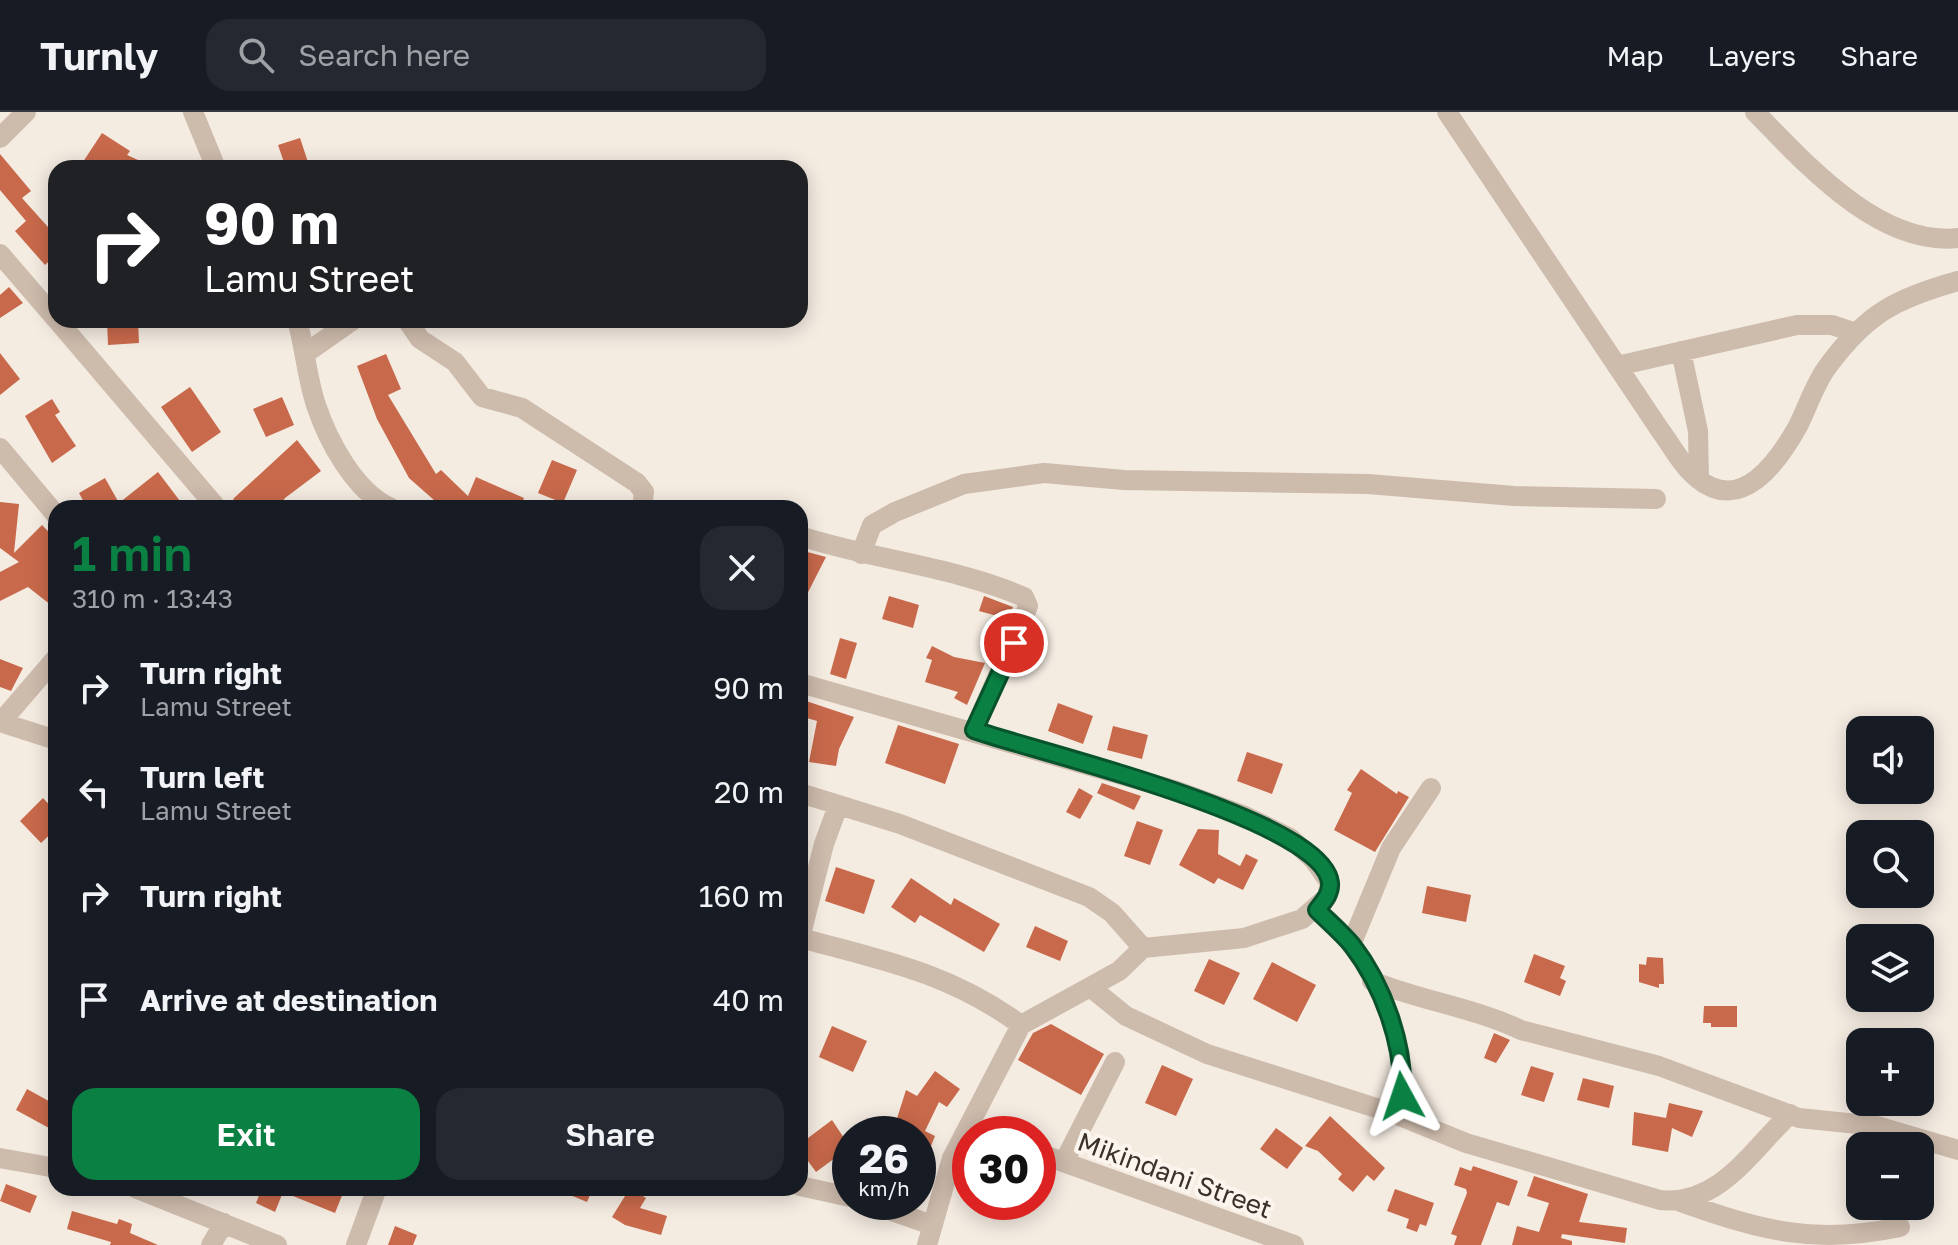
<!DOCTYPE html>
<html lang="en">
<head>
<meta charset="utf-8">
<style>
  body { margin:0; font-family:"Golos Text",sans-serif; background:#242831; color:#f1f3f6; height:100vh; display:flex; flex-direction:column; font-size:30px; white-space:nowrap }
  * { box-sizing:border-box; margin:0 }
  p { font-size:26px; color:#9ea1a6 }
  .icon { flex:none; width:44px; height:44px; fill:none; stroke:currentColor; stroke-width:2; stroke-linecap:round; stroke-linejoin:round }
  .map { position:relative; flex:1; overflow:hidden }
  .panel { position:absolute; left:48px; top:388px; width:760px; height:696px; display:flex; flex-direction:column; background:#171b24; border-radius:24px; box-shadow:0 4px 20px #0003 }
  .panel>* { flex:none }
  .hud { position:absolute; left:48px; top:48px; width:760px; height:168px; border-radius:24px; box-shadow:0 4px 20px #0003; background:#202124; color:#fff; overflow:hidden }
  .controls { position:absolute; left:1846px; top:604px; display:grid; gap:16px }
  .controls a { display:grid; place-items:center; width:88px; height:88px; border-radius:16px; background:#171b24; box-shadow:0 4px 20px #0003; font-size:40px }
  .speed { position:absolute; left:832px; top:1004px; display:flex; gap:16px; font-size:40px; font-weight:700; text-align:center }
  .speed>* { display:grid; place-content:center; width:104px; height:104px; border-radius:50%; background:#171b24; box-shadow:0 4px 20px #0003; line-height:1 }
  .speed small { font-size:20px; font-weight:400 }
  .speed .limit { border:12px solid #d22; background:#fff; color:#111 }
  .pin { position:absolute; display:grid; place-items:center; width:68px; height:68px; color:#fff; margin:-34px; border:4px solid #fff; border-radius:50%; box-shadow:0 2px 8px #0007 }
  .me { position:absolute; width:88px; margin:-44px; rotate:355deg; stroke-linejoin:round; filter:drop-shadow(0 0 6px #0008) }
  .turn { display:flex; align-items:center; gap:28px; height:168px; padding:0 24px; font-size:36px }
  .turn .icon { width:104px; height:104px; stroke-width:2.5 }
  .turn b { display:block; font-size:56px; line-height:68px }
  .round { display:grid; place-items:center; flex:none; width:84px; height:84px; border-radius:24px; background:#242831 }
  .head { display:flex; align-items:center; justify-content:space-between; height:136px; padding:0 24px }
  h1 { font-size:48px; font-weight:600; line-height:60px; color:#0b8043 }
  .primary-button { display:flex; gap:16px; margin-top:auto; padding:16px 24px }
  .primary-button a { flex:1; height:92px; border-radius:24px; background:#0b8043; color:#fff; font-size:32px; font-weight:600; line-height:92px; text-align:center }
  .primary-button a+a { background:#242831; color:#f1f3f6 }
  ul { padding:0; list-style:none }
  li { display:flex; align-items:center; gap:24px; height:104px; padding:0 24px }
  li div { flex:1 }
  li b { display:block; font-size:30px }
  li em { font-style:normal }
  header { display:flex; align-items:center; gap:48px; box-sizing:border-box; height:112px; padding:0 40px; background:#171b24; border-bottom:2px solid #363941 }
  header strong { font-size:38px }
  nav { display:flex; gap:44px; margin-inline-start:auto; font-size:28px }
  .search { width:560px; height:72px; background:#242831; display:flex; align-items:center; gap:20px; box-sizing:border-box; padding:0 28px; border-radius:24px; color:#9ea1a6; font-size:30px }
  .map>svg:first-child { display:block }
  .building { fill:#c8694b }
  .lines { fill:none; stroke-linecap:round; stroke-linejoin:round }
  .minor { stroke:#cdbbac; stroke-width:20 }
  .route-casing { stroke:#07532c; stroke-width:20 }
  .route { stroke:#0b8043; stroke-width:14 }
  .labels { text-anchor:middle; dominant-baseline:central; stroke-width:8; stroke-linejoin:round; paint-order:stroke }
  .street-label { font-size:26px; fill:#3b302b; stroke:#fbf5ee }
</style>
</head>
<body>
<header>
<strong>Turnly</strong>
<div class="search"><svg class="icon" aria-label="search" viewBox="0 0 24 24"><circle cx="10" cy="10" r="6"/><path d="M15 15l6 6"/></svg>Search here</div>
<nav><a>Map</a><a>Layers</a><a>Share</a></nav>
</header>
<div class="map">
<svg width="1958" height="1133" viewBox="0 0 1958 1133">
  <rect width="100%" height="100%" fill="#f4ebe1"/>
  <!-- building -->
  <path class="building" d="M102,21L130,39L127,43L156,56H79Z
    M300,26L309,53L286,56L278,33Z
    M0,42L31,79L22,86L56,124V143L45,153L15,119L26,109L0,78Z
    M9,175L23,191L0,206V183Z
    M107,208H138L139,231L108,233Z
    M0,241L20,267L0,283Z
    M386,242L401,277L388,283L436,362L441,358L468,384L476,365L524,386L520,396H443L409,366L377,307L357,254Z
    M190,275L221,320L192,340L161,295Z
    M282,285L294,313L266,325L253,297Z
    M52,287L60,300L55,303L76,334L52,351L25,304Z
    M297,328L321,359L285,386L278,396H242L233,387Z
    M552,348L577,358L563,391L538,381Z
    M158,360L180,389L171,396H87L79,381L105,366L119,391Z
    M0,390L19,392L14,441L42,413L56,427V497L28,475L0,489V460L19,450L0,436Z
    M800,438L826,445L800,496Z
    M889,484L919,493L913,516L882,507Z
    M984,484L1013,495L1008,507L979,499Z
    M840,526L857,531L846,567L830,562Z
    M932,534L954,545L985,551L967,593L954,586L958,580L925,570L932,548L926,546Z
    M0,547L23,556L11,579L0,575Z
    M800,587L854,605L839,637L836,654L809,650L817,609L800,604Z
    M1058,591L1093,604L1083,632L1048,619Z
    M898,613L959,632L945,672L885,651Z
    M1113,614L1148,623L1142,647L1107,638Z
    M1247,640L1283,652L1272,682L1237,669Z
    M1361,657L1397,682L1398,679L1409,685L1375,740L1334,718L1352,681L1347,678Z
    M1102,671L1141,684L1134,698L1097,681Z
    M1079,676L1093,684L1080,707L1066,700Z
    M43,686L56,700V717L41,731L20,709Z
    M1137,709L1163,718L1150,753L1124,744Z
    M1198,717L1219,718L1218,742L1240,754L1246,742L1258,748L1243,778L1218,766L1214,772L1179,753Z
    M836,755L875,768L864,802L825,789Z
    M911,766L951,793L954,786L1000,812L984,840L920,803L915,811L891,795Z
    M1427,774L1471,783L1466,810L1422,801Z
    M1035,814L1068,829L1060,849L1026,835Z
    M1534,842L1565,854L1560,866L1566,869L1560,884L1524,870Z
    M1647,845L1663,846L1664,872H1659V876L1639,870V852L1646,853Z
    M1209,847L1240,861L1224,893L1194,879Z
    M1272,850L1316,873L1297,910L1253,887Z
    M1704,894H1737V915H1711V911H1703Z
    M1051,912L1104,942L1081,983L1018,948L1033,921Z
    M832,914L867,929L853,960L819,945Z
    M1494,921L1510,928L1496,951L1484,946Z
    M1162,953L1193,967L1176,1004L1145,991Z
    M1531,954L1554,961L1544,990L1521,983Z
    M935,959L960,977L947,995L939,990L925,1019L935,1024L927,1044L918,1040V1022H892L906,978L917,984Z
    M1583,966L1614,974L1609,996L1577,988Z
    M27,977L56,993V1003L49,1016L16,998Z
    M1669,991L1703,999L1692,1025L1672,1016L1668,1040L1632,1033L1634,1000L1666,1006Z
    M1330,1004L1385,1056L1374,1069L1367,1063L1353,1080L1338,1067L1342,1062L1318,1039L1305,1034Z
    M832,1008L850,1035L816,1060L800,1038V1032Z
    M1276,1016L1303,1036L1287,1057L1260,1037Z
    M1098,1035L1129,1045L1125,1058L1094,1047Z
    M1473,1054L1518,1069L1509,1094L1497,1090L1481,1133H1454L1457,1124L1451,1122L1467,1081L1466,1077L1454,1073L1460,1055L1471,1059Z
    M1534,1064L1588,1082L1579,1110L1627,1116L1625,1131L1562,1122L1561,1126L1572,1129V1133H1512L1517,1114L1539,1120L1549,1091L1527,1084Z
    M6,1072L37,1084L30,1101L0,1089Z
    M262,1076H345L335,1101L283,1080L275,1100L256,1091Z
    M553,1076H593L587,1090Z
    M630,1076L646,1086L640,1096L667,1104L661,1123L625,1113L612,1105Z
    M1395,1077L1434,1091L1426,1114L1420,1112L1417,1120L1406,1116L1409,1107L1387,1099Z
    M72,1099L117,1112L119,1107L132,1112L130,1121L158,1133H110L111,1130L67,1117Z
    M395,1114L417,1123L413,1133H388Z"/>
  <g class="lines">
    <!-- minor -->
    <path class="minor" d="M193,0L216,56
      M1447,0L1660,318C1672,334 1682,354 1697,366C1741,403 1778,350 1798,314C1808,294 1815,271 1828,254C1867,201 1897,186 1958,169
      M1755,0C1805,51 1879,135 1958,126
      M0,26L26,0
      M0,142L56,207
      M57,208L217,396
      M297,208C305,236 307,266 316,293C328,329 355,380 391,396
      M407,208L420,227L455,250L482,285L522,296L637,371L644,380L642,396
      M1681,239L1698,319L1699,367
      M306,241L353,208
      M1617,254L1797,213H1832L1856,221
      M0,336L56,403
      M800,424C874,448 952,454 1024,485L1028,494L1025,502L974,618
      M861,442L872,413L895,400L964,372L1044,361L1124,368L1368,372L1514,384L1656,387
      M800,571L1174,678L1245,704L1290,726L1313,747L1330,771L1327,785L1302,807L1244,826L1143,836L1119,859L1021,913L952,1046L927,1133
      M0,610L56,628
      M1,610L56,546
      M800,681L900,712L1089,785L1112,801L1143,836
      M1317,798C1328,809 1342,821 1352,833C1384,876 1415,950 1395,1002
      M800,826C883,848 950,861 1021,913
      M800,826L824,732L838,694
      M1351,833L1391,736L1431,676
      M1372,869C1421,889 1472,895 1521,918L1659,954L1799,1006L1877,1014L1958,1038
      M1090,875L1126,904L1207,942L1395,1002L1466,1031L1660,1088C1719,1094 1751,1039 1790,1002
      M1038,1041L1294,1133
      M0,1046L56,1056
      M1064,1050L1115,950
      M800,1074L850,1085
      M135,1076L277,1133
      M866,1090L932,1113
      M1681,1090C1762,1119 1815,1133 1900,1115
      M211,1133L224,1111
      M356,1133L377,1076"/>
  </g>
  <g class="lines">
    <!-- route casing -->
    <g class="route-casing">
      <path id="route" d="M1014,531L974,618C1033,639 1324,707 1330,771C1331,782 1323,790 1317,798C1328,809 1342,821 1352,833C1383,873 1405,934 1402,984"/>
    </g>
    <!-- route -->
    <use href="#route" class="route"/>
  </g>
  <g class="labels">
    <!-- street labels -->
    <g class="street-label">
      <text transform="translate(1175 1063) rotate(20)">Mikindani Street</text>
    </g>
  </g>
</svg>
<div class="controls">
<a><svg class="icon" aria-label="sound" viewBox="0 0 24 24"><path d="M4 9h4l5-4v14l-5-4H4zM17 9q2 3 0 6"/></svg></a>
<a><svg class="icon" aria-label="search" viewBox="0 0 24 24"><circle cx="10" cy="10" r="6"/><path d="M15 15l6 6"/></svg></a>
<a><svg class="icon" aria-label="layers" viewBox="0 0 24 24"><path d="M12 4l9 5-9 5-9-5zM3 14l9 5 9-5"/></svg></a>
<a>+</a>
<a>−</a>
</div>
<div class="speed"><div>26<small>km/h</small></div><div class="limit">30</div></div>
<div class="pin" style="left:1014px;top:531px;background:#d93025"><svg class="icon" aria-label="arrive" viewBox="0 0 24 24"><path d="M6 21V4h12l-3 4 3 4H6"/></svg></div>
<svg class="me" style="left:1402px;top:984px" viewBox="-20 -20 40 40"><path d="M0-17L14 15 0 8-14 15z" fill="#0b8043" stroke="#fff" stroke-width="4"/></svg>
<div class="hud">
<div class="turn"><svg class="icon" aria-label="right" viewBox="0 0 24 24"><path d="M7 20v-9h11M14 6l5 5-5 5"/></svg><div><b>90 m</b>Lamu Street</div></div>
</div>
<section class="panel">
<div class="head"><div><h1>1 min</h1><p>310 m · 13:43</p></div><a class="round"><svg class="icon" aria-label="close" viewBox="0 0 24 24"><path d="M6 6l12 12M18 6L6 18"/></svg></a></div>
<ul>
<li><svg class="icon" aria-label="right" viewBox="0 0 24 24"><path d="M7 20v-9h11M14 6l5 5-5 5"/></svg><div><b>Turn right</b><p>Lamu Street</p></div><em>90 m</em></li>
<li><svg class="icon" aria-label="left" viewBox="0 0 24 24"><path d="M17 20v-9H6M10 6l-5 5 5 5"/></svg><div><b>Turn left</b><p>Lamu Street</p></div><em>20 m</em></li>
<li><svg class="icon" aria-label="right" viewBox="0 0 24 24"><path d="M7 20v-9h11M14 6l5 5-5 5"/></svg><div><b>Turn right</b></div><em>160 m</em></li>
<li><svg class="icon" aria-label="arrive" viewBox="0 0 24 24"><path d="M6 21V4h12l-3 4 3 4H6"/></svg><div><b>Arrive at destination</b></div><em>40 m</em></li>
</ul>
<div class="primary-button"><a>Exit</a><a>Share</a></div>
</section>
</div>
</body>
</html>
